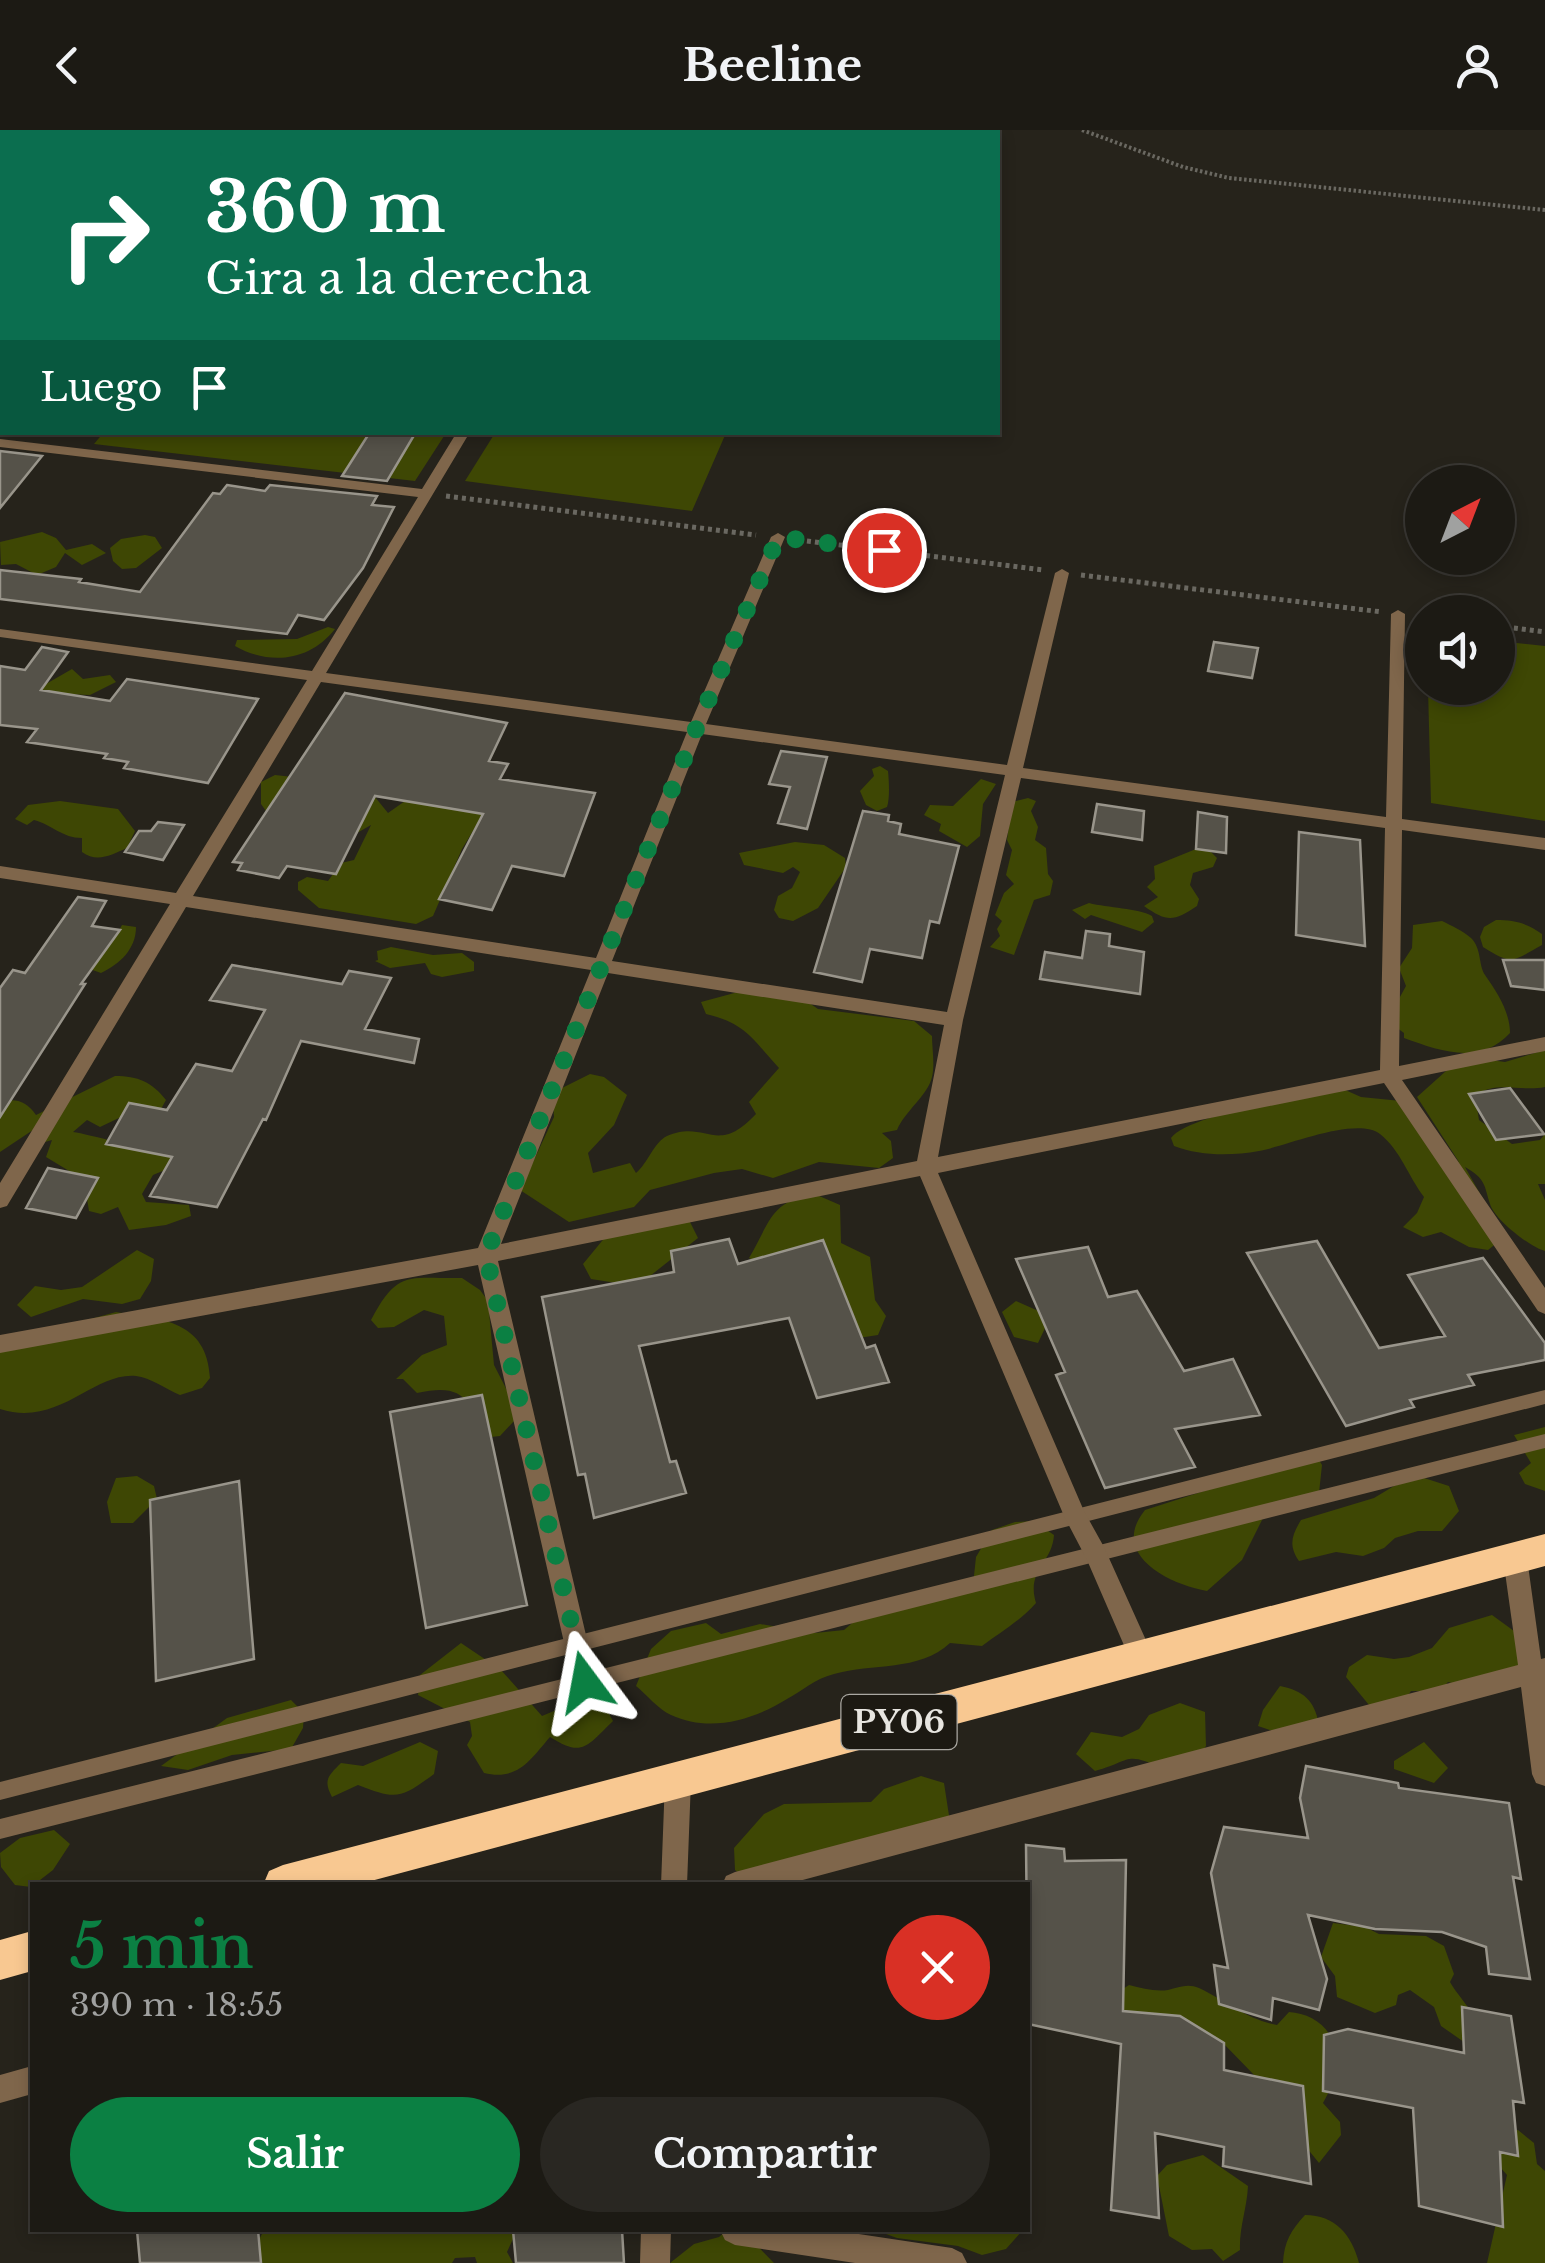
<!DOCTYPE html>
<html lang="es">
<head>
<meta charset="utf-8">
<style>
  body { margin:0; font-family:"Libre Baskerville",serif; background:#292722; color:#f1f3f6; height:100vh; display:flex; flex-direction:column; font-size:38px; white-space:nowrap }
  * { box-sizing:border-box; margin:0 }
  p { font-size:32px; color:#a0a1a0 }
  .icon { flex:none; width:55px; height:55px; fill:none; stroke:currentColor; stroke-width:2; stroke-linecap:round; stroke-linejoin:round }
  .map { position:relative; flex:1; overflow:hidden }
  .drawer { position:absolute; left:30px; top:1752px; width:1000px; height:350px; display:flex; flex-direction:column; background:#1c1a14; border-radius:0px; box-shadow:0 5px 15px #0003,0 0 0 2px #3a3834 }
  .drawer>* { flex:none }
  .banner { position:absolute; left:0px; top:0px; width:1000px; height:305px; box-shadow:0 5px 15px #0003,0 0 0 2px #3a3834; background:#0b6e4f; color:#fff; overflow:hidden }
  .needle { width:65px; rotate:42deg }
  .fabs { position:absolute; left:1405px; top:335px; display:grid; gap:20px }
  .fabs a { display:grid; place-items:center; width:110px; height:110px; border-radius:50%; background:#1c1a14; box-shadow:0 5px 15px #0003,0 0 0 2px #3a3834; font-size:50px }
  .pin { position:absolute; display:grid; place-items:center; width:85px; height:85px; color:#fff; margin:-42px; border:5px solid #fff; border-radius:50%; box-shadow:0 2px 10px #0007 }
  .me { position:absolute; width:110px; margin:-55px; rotate:347deg; stroke-linejoin:round; filter:drop-shadow(0 0 8px #0008) }
  .turn { display:flex; align-items:center; gap:35px; height:210px; padding:0 40px; font-size:45px }
  .turn .icon { width:130px; height:130px; stroke-width:2.5 }
  .turn b { display:block; font-size:70px; line-height:85px }
  .then { display:flex; align-items:center; height:95px; padding:0 40px; background:#0003; gap:20px; font-size:38px }
  .round { display:grid; place-items:center; flex:none; width:105px; height:105px; border-radius:52px; background:#292722 }
  .overview { display:flex; align-items:center; justify-content:space-between; height:170px; padding:0 40px }
  h1 { font-size:60px; font-weight:700; line-height:75px; color:#0b8043 }
  .button { display:flex; gap:20px; margin-top:auto; padding:20px 40px }
  .button a { flex:1; height:115px; border-radius:60px; background:#0b8043; color:#fff; font-size:40px; font-weight:700; line-height:115px; text-align:center }
  .button a+a { background:#292722; color:#f1f3f6 }
  header { display:flex; justify-content:space-between; align-items:center; height:130px; padding:0 40px; background:#1c1a14; font-size:45px; font-weight:700 }
  .map>svg:first-child { display:block }
  .green { fill:#3e4704 }
  .building { fill:#555249; stroke:#99958b; stroke-width:2.5 }
  .lines { fill:none; stroke-linecap:round; stroke-linejoin:round }
  .path-far1 { stroke:#6a6861; stroke-width:4; stroke-dasharray:2.5 2.5; stroke-linecap:butt }
  .path { stroke:#6a6861; stroke-width:5; stroke-dasharray:4 4; stroke-linecap:butt }
  .lane { fill:#7f664b; fill-rule:evenodd }
  .street { fill:#7f664b; fill-rule:evenodd }
  .highway { fill:#f8c891; fill-rule:evenodd }
  .route { stroke:#0b8043; stroke-width:18; stroke-dasharray:0 32.4 }
  .labels { text-anchor:middle; dominant-baseline:central; stroke-width:10; stroke-linejoin:round; paint-order:stroke }
  .shield { fill:#1c1912; stroke:#aaa8a2; stroke-width:2.5 }
  .shield-label { font-size:32px; font-weight:bold; fill:#e7e5e0 }
</style>
</head>
<body>
<header><svg class="icon" aria-label="back" viewBox="0 0 24 24"><path d="M15 5l-7 7 7 7"/></svg>Beeline<svg class="icon" aria-label="person" viewBox="0 0 24 24"><circle cx="12" cy="8" r="4"/><path d="M4 21q1-7 8-7t8 7"/></svg></header>
<div class="map">
<svg width="1545" height="2133" viewBox="0 0 1545 2133">
  <rect width="100%" height="100%" fill="#26231b"/>
  <!-- green -->
  <path class="green" d="M104,302L446,303L415,351L94,314Z
    M495,303V302L726,303L692,381L465,351Z
    M42,402L56,408L66,420L92,414L106,423L82,435L65,423L56,437L37,445L16,434L1,435L0,412Z
    M145,405L155,407L162,418L136,438L122,439L113,431L110,418L121,409Z
    M328,497L335,499C310,531 270,536 235,516L237,510L297,509Z
    M1498,511L1545,516V691L1431,673L1428,558H1498Z
    M72,539L83,549L110,545L116,552L90,565L65,564L52,574L39,558Z
    M880,636L888,641C889,651 890,668 887,677L877,681L866,675L860,661L874,646L872,639Z
    M275,645L383,657L375,667L388,683L405,671H491L462,719L433,786L416,794L319,778L298,760V752L307,747L328,751L341,733L354,730L371,695L357,703L266,681L261,674V652Z
    M981,649L996,654L983,674L980,706L967,717L939,701L941,694L924,685L930,675L953,676Z
    M1028,668L1036,671L1031,681L1038,697L1035,710L1046,718L1048,744L1053,751L1050,765L1034,770L1014,825L990,817L1000,806L997,799L1002,791L995,785L1004,763L1014,754L1006,745L1012,720L1007,710L1012,672Z
    M60,671L118,679L135,701L127,718C111,725 97,733 82,722V708C62,708 53,695 34,690L27,695L15,689L28,675Z
    M795,712L824,715L845,728L846,737L818,778L793,791L779,788L774,780L778,766L792,758L800,742L793,737L783,743L744,735L739,723Z
    M1196,719L1210,721L1217,728L1213,737L1193,743L1190,755L1199,769L1197,776C1174,791 1168,793 1144,776L1158,767L1147,757L1155,749L1154,736Z
    M1089,773C1108,778 1138,778 1152,786L1154,792L1142,802L1091,785L1085,789L1072,780Z
    M1496,790C1514,790 1527,793 1542,804V815C1514,830 1514,837 1483,817L1480,807L1484,797Z
    M1442,791C1452,796 1462,800 1471,808C1482,819 1478,834 1485,845C1497,862 1510,882 1510,903C1480,936 1440,921 1404,908V903L1393,895L1390,885L1406,856L1399,838L1412,818L1413,795Z
    M122,795L136,797C136,819 120,834 101,843L87,838L95,824C110,819 115,808 122,795Z
    M391,817L433,825L462,823L474,832V841L442,847L431,844L425,833L390,838L375,831L378,830L377,821Z
    M753,858L799,866L818,879L914,891L932,906C932,918 935,935 932,947C928,965 905,981 897,1000L882,1003L891,1011L893,1028L879,1038L819,1032L773,1048L742,1039L714,1043L650,1060L634,1077L569,1092L520,1060L554,987L553,973L562,958L590,944L604,947L627,965L614,995L588,1023L593,1043L630,1033L636,1043C648,1033 654,1012 667,1006C707,989 716,1027 756,984L749,972L779,938C753,910 746,893 706,884L701,872Z
    M1545,920V957C1521,962 1495,950 1475,966L1479,990L1512,1014L1540,1010L1545,1004V1054H1538L1545,1070V1121C1531,1118 1494,1089 1490,1074C1484,1055 1486,1049 1465,1037L1488,1078L1498,1112L1488,1120L1469,1117L1441,1102L1423,1107L1403,1097L1417,1083L1424,1067C1408,1046 1401,1021 1380,1004C1356,986 1287,1016 1259,1021C1231,1026 1200,1026 1174,1016L1171,1008C1188,984 1308,966 1343,959L1361,967L1411,972L1446,1021L1459,1032L1417,967L1446,941L1476,928L1505,932Z
    M115,946C138,946 152,952 166,970L161,979L121,987L100,997L87,990L73,1002C90,1004 152,1023 159,1020C175,1014 191,996 204,986L165,1040L153,1045L142,1064L146,1072L189,1075L191,1086L166,1095L129,1100L118,1077L101,1084L89,1081L84,1050L46,1027L52,1010L45,1012L33,1000L0,1022V972C16,968 26,971 36,985Z
    M817,1065L840,1075L841,1113L870,1127L875,1170L886,1186L878,1205L852,1209L777,1142L749,1128C770,1093 771,1068 817,1065Z
    M688,1088L698,1108L650,1146L623,1154L591,1149L583,1134L611,1100Z
    M137,1120L154,1129L151,1151L140,1169L122,1174L83,1169L31,1187L17,1175L35,1156L61,1160L82,1157Z
    M462,1148L480,1160L488,1171L494,1235L515,1276V1290L500,1306L491,1307C466,1272 467,1252 417,1263L403,1249H396L422,1225L447,1215L444,1186L424,1180L394,1197L378,1198L371,1190C398,1139 408,1149 462,1148Z
    M1016,1171L1043,1183L1046,1196L1038,1213L1014,1207L1002,1182Z
    M116,1182C163,1189 207,1191 210,1248L202,1258L180,1265C167,1260 150,1247 136,1246C93,1242 59,1298 0,1279V1214Z
    M1545,1297V1361L1525,1354L1519,1343L1531,1333L1514,1305Z
    M1316,1325L1322,1335L1319,1363L1263,1388L1242,1430L1207,1461C1168,1454 1109,1424 1145,1380Z
    M137,1346L154,1356L157,1369L133,1393H111L107,1372L116,1348Z
    M1421,1347L1449,1356L1459,1381L1442,1401H1418L1395,1408L1384,1418L1363,1426L1336,1422L1299,1431C1288,1415 1292,1405 1301,1390L1374,1368L1394,1356Z
    M1034,1391L1054,1405C1052,1434 1026,1440 1036,1473C1021,1490 1001,1502 982,1516L950,1513C919,1542 872,1533 834,1544C814,1549 804,1560 787,1569C753,1590 710,1603 671,1585C658,1579 647,1565 636,1556L651,1519L671,1501L706,1493L721,1504L760,1494L815,1503L844,1500L872,1476L929,1465L949,1469L973,1455L976,1427L992,1400L1015,1392Z
    M1492,1485L1514,1501L1520,1539L1460,1555L1448,1552L1440,1561H1411L1404,1571L1369,1575L1346,1547L1349,1537L1367,1525L1394,1529L1409,1527L1432,1518L1449,1498Z
    M461,1513L501,1540L542,1586L580,1570L600,1567L613,1591C587,1616 583,1628 550,1607C530,1630 518,1651 484,1643L467,1615L472,1606L470,1592L418,1565L420,1545Z
    M1280,1556C1304,1561 1314,1570 1319,1594L1276,1602L1258,1596L1263,1580Z
    M291,1570L304,1583L303,1598L291,1619L232,1625L188,1640L161,1636L227,1588Z
    M1180,1573L1205,1582L1206,1616L1197,1628L1166,1640C1123,1620 1133,1631 1095,1641L1076,1624L1091,1602L1122,1607L1139,1599L1149,1585Z
    M420,1612L438,1621L434,1644C400,1669 397,1670 358,1655L332,1667C323,1650 328,1646 341,1633L363,1636Z
    M1424,1612L1448,1638L1434,1653L1394,1639V1631Z
    M921,1646L944,1653L950,1692L743,1747L735,1740L734,1718L764,1684L784,1674L871,1672L884,1659Z
    M54,1700L70,1714L53,1740L31,1757L15,1755L1,1737L0,1723L20,1708Z
    M1333,1793L1365,1797L1379,1804L1426,1806L1444,1816L1454,1844L1450,1852C1462,1874 1486,1886 1464,1912L1441,1896L1434,1877L1410,1860L1398,1865L1396,1875L1375,1883L1337,1867L1335,1846L1321,1827Z
    M1129,1855C1142,1858 1155,1862 1168,1860C1179,1857 1188,1853 1199,1858C1226,1871 1246,1889 1277,1895L1289,1882C1308,1883 1327,1894 1333,1912L1323,1928C1335,1952 1335,1950 1323,1973L1340,1992L1341,2005L1319,2033L1294,2002L1291,1959L1283,1952L1257,1948L1222,1912L1127,1892L1115,1864Z
    M1518,2000L1534,2013L1537,2034L1545,2041V2133H1487L1507,2045L1493,2029L1508,2001Z
    M1203,2025L1248,2056C1247,2078 1239,2098 1240,2120L1223,2131L1212,2119L1192,2120L1169,2106L1157,2046L1167,2035Z
    M1305,2085C1335,2085 1352,2105 1359,2133H1283C1284,2112 1291,2100 1305,2085Z
    M264,2100H517L507,2122L513,2133H477L475,2127L455,2128L452,2133H247Z
    M727,2100H742L774,2133H670L694,2114L719,2107Z
    M875,2100H1023L1006,2119L982,2125L958,2116L897,2108Z"/>
  <!-- building -->
  <path class="building" d="M370,302H416L387,351L342,346Z
    M0,321L42,326L0,378Z
    M227,355L265,361L270,355L377,366L372,375L394,377L363,438L324,490L298,485L287,504L0,469V440L81,449L79,452L140,462L213,363L220,364Z
    M1214,512L1258,518L1252,548L1208,541Z
    M42,517L68,522L41,560L110,571L127,549L258,569L208,653L124,638L128,632L104,628L107,624L27,612L37,599L0,595V536L25,540Z
    M345,563L507,593L489,631L508,634L500,649L595,663L564,746L512,736L492,780L439,769L483,684L375,666L336,744L287,736L279,748L238,740L242,733L233,732Z
    M781,621L827,627L807,699L778,693L790,657L769,654Z
    M1097,674L1144,681L1142,710L1092,702Z
    M863,681L889,685L888,691L901,694L899,704L959,716L939,793L930,791L922,828L870,819L862,852L814,842Z
    M1198,682L1227,687L1226,723L1196,719Z
    M158,692L184,695L163,730L125,722L139,701H151Z
    M1299,702L1360,710L1365,816L1296,805Z
    M78,767L106,771L92,796L120,800L81,854H85L0,987V858L13,840L25,843Z
    M1086,801L1110,804L1109,816L1144,822L1140,864L1040,849L1045,822L1082,828Z
    M1503,830H1545V860L1511,856Z
    M232,835L342,854L349,841L391,848L365,899L419,909L414,933L301,911L266,990L263,989L217,1077L150,1066L172,1027L106,1014L129,973L167,980L196,934L232,941L265,880L210,870Z
    M1510,958L1544,1004L1496,1010L1469,964Z
    M48,1038L98,1048L76,1088L26,1078Z
    M729,1109L738,1134L823,1110L866,1218L875,1215L889,1252L817,1268L789,1188L639,1216L670,1332L676,1331L686,1363L594,1388L585,1344L578,1345L542,1167L674,1142L671,1121Z
    M1317,1111L1379,1218L1445,1206L1408,1145L1483,1128L1545,1213V1230L1468,1245L1474,1255L1410,1270L1414,1277L1346,1296L1247,1123Z
    M1088,1117L1108,1167L1137,1161L1184,1241L1233,1229L1260,1285L1175,1299L1195,1337L1105,1358L1056,1245L1065,1242L1016,1129Z
    M482,1265L527,1475L426,1498L390,1282Z
    M239,1351L254,1529L156,1551L150,1370Z
    M1306,1636L1398,1653L1399,1658L1509,1673L1521,1749L1513,1747L1530,1849L1489,1844L1486,1817L1442,1802L1375,1799L1308,1785L1327,1849L1319,1880L1273,1868L1271,1890L1219,1874L1214,1835L1228,1838L1211,1743L1224,1697L1308,1708L1300,1668Z
    M1026,1715L1064,1719L1065,1731L1126,1730L1123,1881L1180,1886L1224,1913V1940L1303,1956L1311,2054L1223,2036L1224,2017L1155,2003L1159,2088L1111,2080L1121,1914L1028,1894Z
    M1462,1877L1511,1886L1524,1973L1513,1971L1518,2026L1500,2022L1503,2097L1419,2076L1413,1978L1323,1961L1324,1905L1348,1899L1464,1923Z
    M137,2100H258L261,2133H140Z
    M513,2100H622L624,2133H516Z"/>
  <g class="lines">
    <!-- path-far1 -->
    <path class="path-far1" d="M1082,0L1183,37L1229,48L1545,80"/>
    <!-- path -->
    <path class="path" d="M446,366L756,405
      M799,410L1044,440
      M1081,445L1382,482
      M1498,496L1545,502"/>
    <!-- lane -->
    <path class="lane" d="M1545,1260V1274L0,1670V1652Z
      M1545,1304V1318L0,1709V1689Z"/>
    <!-- street -->
    <path class="street" d="M624,0H650L651,2H626Z
      M0,39H2V45H0Z
      M0,160L2,161V168H0Z
      M2,206V215L0,216V207Z
      M457,302H470L326,543L691,592L771,407L778,403L785,407L706,594L1007,635L1055,443L1062,439L1069,443L1023,638L1386,687L1391,484L1398,480L1405,484L1402,689L1545,708V720L1402,700L1399,936L1545,907V921L1402,950L1545,1158V1184L1538,1181L1384,953L938,1043L1084,1381L1104,1417L1154,1528L1151,1536L1142,1539L1133,1536L1087,1430L1064,1386L920,1046L498,1131L597,1552L594,1560L585,1564L576,1560L573,1552L478,1135L0,1223V1205L478,1118L591,840L186,777L7,1076L0,1078V1053L170,774L0,748V736L176,763L307,550L0,507V499L312,541L418,367L0,317V309L422,359ZM321,552L687,602L596,828L193,766ZM702,604L1005,645L947,882L612,831ZM1021,648L1385,698L1380,940L938,1027L963,890ZM608,843L944,895L917,1031L501,1114Z
      M1515,1418L1523,1421L1527,1428L1541,1529L1545,1528V1656L1536,1653L1532,1644L1521,1557L784,1755H722L726,1746L735,1742L1518,1535L1503,1428L1507,1421Z
      M678,1638L687,1641L691,1650L687,1755H661L665,1650L669,1641Z
      M32,1936V1964L0,1973V1945Z
      M641,2100H671L670,2133H640Z
      M720,2100H832L952,2118L962,2123L967,2133H855L735,2115L725,2110Z"/>
    <!-- highway -->
    <path class="highway" d="M1545,1404V1436L356,1755H263L269,1741L283,1735Z
      M32,1801V1841L0,1850V1810Z"/>
  </g>
  <g class="lines">
    <!-- route -->
    <path class="route" d="M585,1552L486,1125L696,599L778,407L884,420"/>
  </g>
  <g class="labels">
    <!-- shield labels -->
    <rect class="shield" x="841.5" y="1565" width="115" height="54" rx="8"/>
    <g class="shield-label">
      <text x="899" y="1592">PY06</text>
    </g>
  </g>
</svg>
<div class="fabs">
<a><svg class="needle" viewBox="-14 -14 28 28"><path d="M0-13l5 13h-10z" fill="#e53935"/><path d="M0 13l5-13h-10z" fill="#a0a1a0"/></svg></a>
<a><svg class="icon" aria-label="sound" viewBox="0 0 24 24"><path d="M4 9h4l5-4v14l-5-4H4zM17 9q2 3 0 6"/></svg></a>
</div>
<div class="pin" style="left:884px;top:420px;background:#d93025"><svg class="icon" aria-label="arrive" viewBox="0 0 24 24"><path d="M6 21V4h12l-3 4 3 4H6"/></svg></div>
<svg class="me" style="left:585px;top:1552px" viewBox="-20 -20 40 40"><path d="M0-17L14 15 0 8-14 15z" fill="#0b8043" stroke="#fff" stroke-width="4"/></svg>
<div class="banner">
<div class="turn"><svg class="icon" aria-label="right" viewBox="0 0 24 24"><path d="M7 20v-9h11M14 6l5 5-5 5"/></svg><div><b>360 m</b>Gira a la derecha</div></div>
<div class="then">Luego<svg class="icon" aria-label="arrive" viewBox="0 0 24 24"><path d="M6 21V4h12l-3 4 3 4H6"/></svg></div>
</div>
<section class="drawer">
<div class="overview"><div><h1>5 min</h1><p>390 m · 18:55</p></div><a class="round" style="background:#d93025;color:#fff"><svg class="icon" aria-label="close" viewBox="0 0 24 24"><path d="M6 6l12 12M18 6L6 18"/></svg></a></div>
<div class="button"><a>Salir</a><a>Compartir</a></div>
</section>
</div>
</body>
</html>
